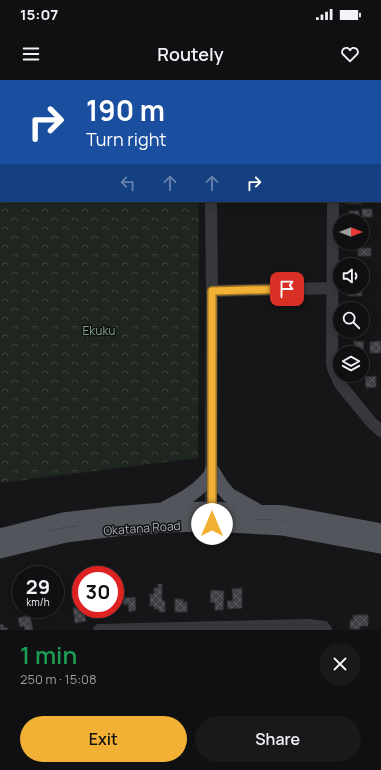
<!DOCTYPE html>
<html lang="en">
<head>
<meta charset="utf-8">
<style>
  body { margin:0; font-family:Manrope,sans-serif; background:#19191b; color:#f1f3f6; height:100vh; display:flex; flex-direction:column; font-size:15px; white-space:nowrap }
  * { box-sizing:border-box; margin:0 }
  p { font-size:13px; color:#9c9d9f }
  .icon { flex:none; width:22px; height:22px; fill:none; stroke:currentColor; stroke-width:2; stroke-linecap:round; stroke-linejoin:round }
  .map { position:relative; height:550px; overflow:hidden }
  .panel { display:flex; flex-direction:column; background:#101012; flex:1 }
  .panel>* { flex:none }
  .hud { position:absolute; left:0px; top:0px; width:381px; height:122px; box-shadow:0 2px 10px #0003,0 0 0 1px #303032; background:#1a4fa0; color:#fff; overflow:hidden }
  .needle { width:26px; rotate:90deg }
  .fabs { position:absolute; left:333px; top:134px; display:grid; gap:8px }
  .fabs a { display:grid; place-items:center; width:36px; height:36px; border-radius:50%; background:#101012; box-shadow:0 2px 10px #0003,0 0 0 1px #303032; font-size:20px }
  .speed { position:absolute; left:12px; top:486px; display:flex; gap:8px; font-size:20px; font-weight:700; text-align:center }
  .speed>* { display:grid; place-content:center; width:52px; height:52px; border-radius:50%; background:#101012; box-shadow:0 2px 10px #0003,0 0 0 1px #303032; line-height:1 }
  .speed small { font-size:10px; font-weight:400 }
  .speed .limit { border:6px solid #d22; background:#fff; color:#111 }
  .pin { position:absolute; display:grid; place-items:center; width:34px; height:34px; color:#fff; margin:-17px; border-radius:8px; box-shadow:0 2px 6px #0006 }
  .me { position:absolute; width:44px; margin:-22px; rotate:0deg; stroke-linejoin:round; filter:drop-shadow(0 0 3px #0008) }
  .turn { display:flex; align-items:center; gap:14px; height:84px; padding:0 20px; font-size:18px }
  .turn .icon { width:52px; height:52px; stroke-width:2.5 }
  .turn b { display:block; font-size:28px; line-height:34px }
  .lanes { display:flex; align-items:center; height:38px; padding:0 20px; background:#0003; justify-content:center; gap:20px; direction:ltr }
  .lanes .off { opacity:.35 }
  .round { display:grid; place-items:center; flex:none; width:42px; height:42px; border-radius:21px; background:#19191b }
  .summary { display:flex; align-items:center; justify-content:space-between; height:68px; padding:0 20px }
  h1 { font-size:24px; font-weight:600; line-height:30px; color:#1e9e55 }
  .primary-button { display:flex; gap:8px; margin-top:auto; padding:8px 20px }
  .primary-button a { flex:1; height:46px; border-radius:24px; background:#f2b134; color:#111; font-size:16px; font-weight:600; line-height:46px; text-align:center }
  .primary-button a+a { background:#19191b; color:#f1f3f6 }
  .status { display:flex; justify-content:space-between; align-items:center; height:28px; padding:0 20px; background:#101012; direction:ltr }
  .status svg { height:11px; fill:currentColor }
  header { display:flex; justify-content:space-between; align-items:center; height:52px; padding:0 20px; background:#101012; font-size:18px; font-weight:600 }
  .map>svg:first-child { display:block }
  .forest { fill:url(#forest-crowns) }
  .building { fill:url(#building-cross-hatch); stroke:#303034 }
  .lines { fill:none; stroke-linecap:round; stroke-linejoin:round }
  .minor { stroke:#37383d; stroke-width:12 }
  .major { stroke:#53555c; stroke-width:15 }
  .route-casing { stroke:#9d7322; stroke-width:10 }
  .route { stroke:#f2b134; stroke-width:7 }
  .labels { text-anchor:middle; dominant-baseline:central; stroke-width:3; stroke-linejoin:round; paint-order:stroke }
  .park-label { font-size:12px; fill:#7fa381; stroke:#111113 }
  .street-label { font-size:12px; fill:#a8adb8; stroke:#111113 }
</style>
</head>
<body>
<div class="status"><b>15:07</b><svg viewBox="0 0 49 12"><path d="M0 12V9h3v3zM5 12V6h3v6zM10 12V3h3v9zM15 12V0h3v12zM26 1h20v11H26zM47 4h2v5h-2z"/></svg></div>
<header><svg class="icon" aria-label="menu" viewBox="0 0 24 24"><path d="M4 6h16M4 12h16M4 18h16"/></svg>Routely<svg class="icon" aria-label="heart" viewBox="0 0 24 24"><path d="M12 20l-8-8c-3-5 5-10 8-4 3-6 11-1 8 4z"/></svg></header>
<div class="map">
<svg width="381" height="550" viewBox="0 0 381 550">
  <defs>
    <pattern id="forest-crowns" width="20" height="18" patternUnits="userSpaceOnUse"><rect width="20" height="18" fill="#1e261f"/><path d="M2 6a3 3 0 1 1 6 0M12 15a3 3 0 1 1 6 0" fill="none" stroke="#3c433d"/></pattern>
    <pattern id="building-cross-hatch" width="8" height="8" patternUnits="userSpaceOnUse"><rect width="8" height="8" fill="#404145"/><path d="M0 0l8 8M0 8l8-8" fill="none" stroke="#595a5e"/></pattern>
  </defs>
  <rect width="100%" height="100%" fill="#161618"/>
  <!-- forest -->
  <path class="forest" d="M0,0H197V1H1V121H199L198,378L0,403Z"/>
  <!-- building -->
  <path class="building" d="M345,121H361V124L345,123Z
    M362,129H372V137H362Z
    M349,131H359V141H349Z
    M358,168H371V176H358Z
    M348,207H362V216H348Z
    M357,224L358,229H348V225Z
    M346,251H360L359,254H346Z
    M354,261L364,262L363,270H354Z
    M381,261V273H370V262Z
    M376,296V307L366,308L365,297Z
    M158,504H162V521H165V532H159V529H154V526H150V514H154V508H158Z
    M242,508V528L228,529L227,521H233L232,509Z
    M211,510L224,511L223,530H215V523L210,522Z
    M135,517L136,530L129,532L128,524L124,525L123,518Z
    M175,519H183V522H187V532H175Z
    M81,527V529H84L86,541L75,543L73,528Z
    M98,529H111L112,534L100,536Z
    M30,535L33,550H25L24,546L20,547L18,538Z
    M353,535H368V546H360V549H350V540H353Z
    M3,544L4,548L7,547L8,550H0V545Z"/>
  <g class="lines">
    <!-- minor -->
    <path class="minor" d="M208,0V1
      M331,0V1
      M380,80H381
      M211,121L212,211L211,438
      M333,121L332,284L334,291L340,304L371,342L381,351
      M212,211L332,208
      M99,550L309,545L324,547L326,550"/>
    <!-- major -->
    <path class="major" d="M212,391L222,407L229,415L256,430
      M166,428C186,418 197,412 212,394
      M0,456L63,440L114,434L163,430L211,429L285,433L381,451
      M0,471L66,455L115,449L164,445L211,444L283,448L381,466"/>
  </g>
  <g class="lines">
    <!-- route casing -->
    <g class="route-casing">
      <path id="route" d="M212,444V211L287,209"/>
    </g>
    <!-- route -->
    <use href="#route" class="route"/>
  </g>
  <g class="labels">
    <!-- park labels -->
    <g class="park-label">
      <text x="99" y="250">Ekuku</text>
    </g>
    <!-- street labels -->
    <g class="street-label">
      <text transform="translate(142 448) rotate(-4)">Okatana Road</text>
    </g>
  </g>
</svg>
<div class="fabs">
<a><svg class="needle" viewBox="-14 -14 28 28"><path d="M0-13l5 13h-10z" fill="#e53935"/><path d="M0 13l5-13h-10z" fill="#9c9d9f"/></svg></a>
<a><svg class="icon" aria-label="sound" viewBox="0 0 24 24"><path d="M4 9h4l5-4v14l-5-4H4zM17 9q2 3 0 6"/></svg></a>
<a><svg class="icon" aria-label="search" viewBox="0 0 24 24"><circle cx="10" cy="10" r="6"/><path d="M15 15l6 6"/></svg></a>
<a><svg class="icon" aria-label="layers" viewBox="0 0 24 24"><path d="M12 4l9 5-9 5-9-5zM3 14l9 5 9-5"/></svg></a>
</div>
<div class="speed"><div>29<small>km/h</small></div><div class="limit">30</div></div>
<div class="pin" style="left:287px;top:209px;background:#d93025"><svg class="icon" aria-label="arrive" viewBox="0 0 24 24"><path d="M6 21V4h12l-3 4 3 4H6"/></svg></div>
<svg class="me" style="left:212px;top:444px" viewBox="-20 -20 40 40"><circle r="19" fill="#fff"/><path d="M0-13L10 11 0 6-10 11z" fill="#f2b134"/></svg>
<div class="hud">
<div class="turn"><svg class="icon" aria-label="right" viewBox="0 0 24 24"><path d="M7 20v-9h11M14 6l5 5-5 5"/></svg><div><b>190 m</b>Turn right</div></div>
<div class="lanes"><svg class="icon off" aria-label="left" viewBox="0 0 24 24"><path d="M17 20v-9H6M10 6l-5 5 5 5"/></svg><svg class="icon off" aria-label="ahead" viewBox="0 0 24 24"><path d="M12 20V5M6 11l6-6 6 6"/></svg><svg class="icon off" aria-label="ahead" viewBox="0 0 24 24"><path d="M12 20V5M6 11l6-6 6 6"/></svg><svg class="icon" aria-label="right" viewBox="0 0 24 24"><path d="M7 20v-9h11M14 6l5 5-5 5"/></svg></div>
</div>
</div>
<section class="panel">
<div class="summary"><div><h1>1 min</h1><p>250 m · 15:08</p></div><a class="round"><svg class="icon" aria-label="close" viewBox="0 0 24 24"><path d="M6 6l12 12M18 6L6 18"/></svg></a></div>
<div class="primary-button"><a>Exit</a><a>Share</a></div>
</section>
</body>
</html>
